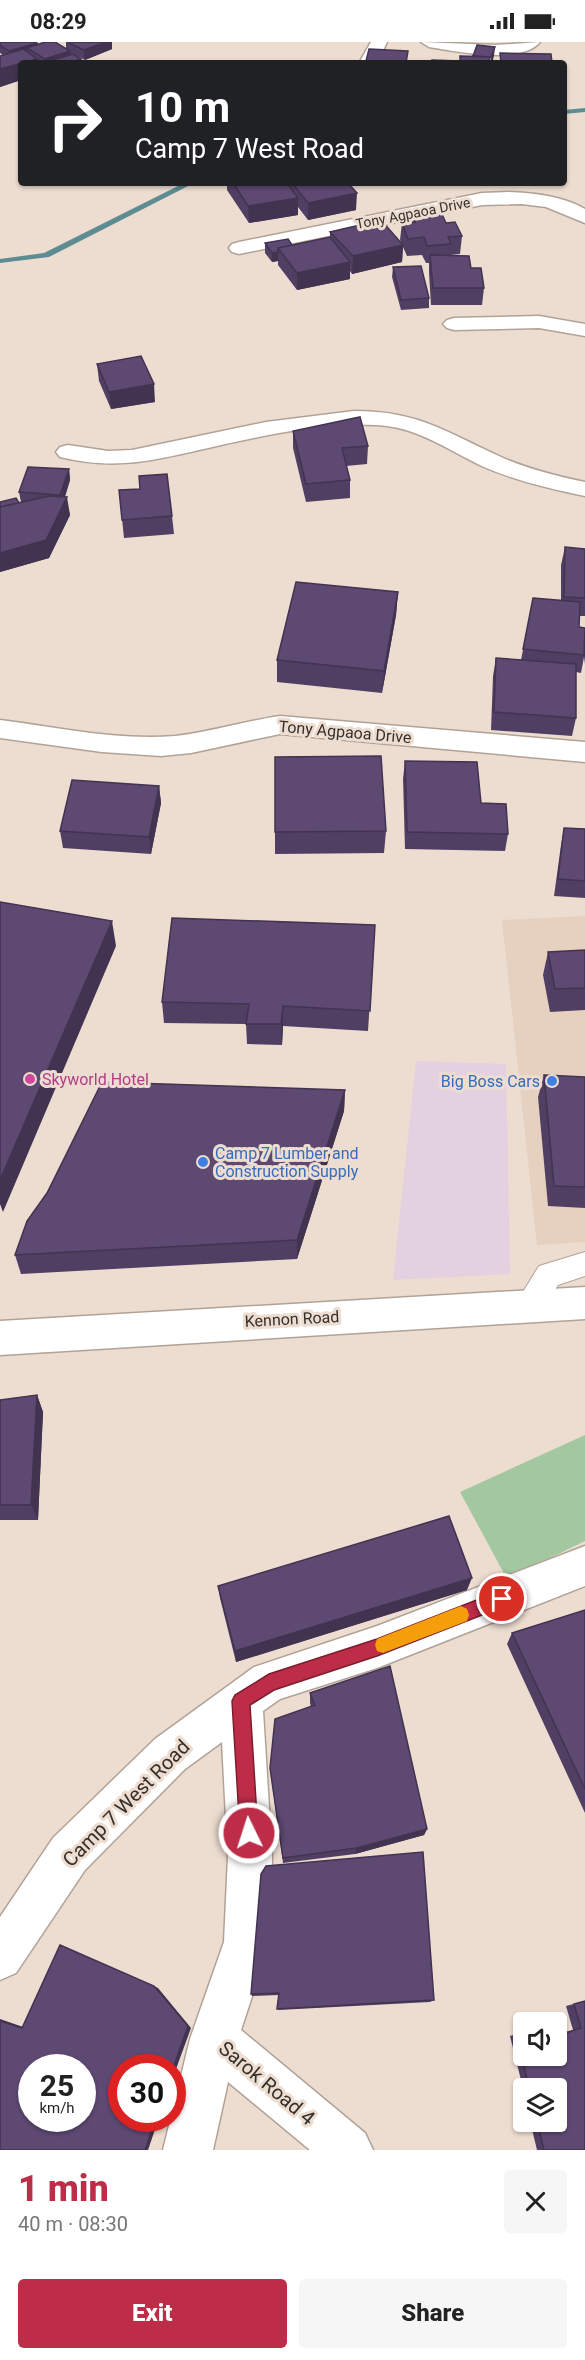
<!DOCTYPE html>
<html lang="en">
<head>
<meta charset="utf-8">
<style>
  body { margin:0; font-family:Roboto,sans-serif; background:#f6f6f6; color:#222; height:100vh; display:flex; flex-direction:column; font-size:22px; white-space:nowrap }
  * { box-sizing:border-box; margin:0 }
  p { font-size:20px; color:#767676 }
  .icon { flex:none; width:33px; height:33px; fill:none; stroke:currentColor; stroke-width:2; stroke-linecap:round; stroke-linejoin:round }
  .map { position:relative; height:2108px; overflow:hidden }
  .drawer { display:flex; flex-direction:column; background:#fff; flex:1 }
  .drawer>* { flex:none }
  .banner { position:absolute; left:18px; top:18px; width:549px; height:126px; border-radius:6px; box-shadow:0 2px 4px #0004; background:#202124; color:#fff; overflow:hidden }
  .controls { position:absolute; left:513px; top:1970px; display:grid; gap:12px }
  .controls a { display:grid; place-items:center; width:54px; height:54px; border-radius:6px; background:#fff; box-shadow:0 2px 4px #0004; font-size:30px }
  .speed { position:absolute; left:18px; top:2012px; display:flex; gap:12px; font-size:30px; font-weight:700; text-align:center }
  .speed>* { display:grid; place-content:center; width:78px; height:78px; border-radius:50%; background:#fff; box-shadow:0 2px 4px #0004; line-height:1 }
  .speed small { font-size:15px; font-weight:400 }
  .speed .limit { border:9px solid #d22; background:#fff; color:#111 }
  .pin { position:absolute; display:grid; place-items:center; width:51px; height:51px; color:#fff; margin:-26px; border:3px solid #fff; border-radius:50%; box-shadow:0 2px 6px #0007 }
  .me { position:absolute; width:66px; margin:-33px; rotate:356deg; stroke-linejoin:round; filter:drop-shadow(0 0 4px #0008) }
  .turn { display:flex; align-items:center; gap:21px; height:126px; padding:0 18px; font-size:27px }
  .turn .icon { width:78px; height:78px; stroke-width:2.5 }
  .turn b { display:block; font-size:42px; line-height:51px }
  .round { display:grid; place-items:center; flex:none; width:63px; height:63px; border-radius:6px; background:#f6f6f6 }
  .headline { display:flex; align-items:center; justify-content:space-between; height:102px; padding:0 18px }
  h1 { font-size:36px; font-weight:800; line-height:45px; color:#bd2d48 }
  .action { display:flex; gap:12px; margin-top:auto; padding:12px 18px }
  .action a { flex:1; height:69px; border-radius:6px; background:#bd2d48; color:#fff; font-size:24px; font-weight:800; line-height:69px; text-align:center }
  .action a+a { background:#f6f6f6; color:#222 }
  .status { display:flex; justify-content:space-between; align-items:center; height:42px; padding:0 30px; background:#fff; direction:ltr }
  .status svg { height:16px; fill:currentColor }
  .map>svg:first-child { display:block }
  .built { fill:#e6d0bf }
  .industrial { fill:#e3d0e0 }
  .green { fill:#a3c8a0 }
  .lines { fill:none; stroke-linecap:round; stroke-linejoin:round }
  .stream { fill:#5d8c92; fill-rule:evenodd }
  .lane-casing { stroke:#b1a297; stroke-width:2 }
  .street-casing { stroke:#b1a297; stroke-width:3 }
  .highway-casing { stroke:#b1a297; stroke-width:3 }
  .lane { fill:#fff; fill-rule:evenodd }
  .street { fill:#fff; fill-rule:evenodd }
  .highway { fill:#fff; fill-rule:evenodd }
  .wall { fill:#513f63 }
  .shaded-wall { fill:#423350 }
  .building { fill:#5e4973; stroke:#423350; stroke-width:1.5; fill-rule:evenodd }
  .route { fill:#bd2d48; stroke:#7b1d2f; stroke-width:1.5 }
  .slow { fill:#f59e0b }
  .hotel-dot { fill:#d1479c; stroke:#edddd1; stroke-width:2 }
  .shop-dot { fill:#3f7fe0; stroke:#edddd1; stroke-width:2 }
  .labels { text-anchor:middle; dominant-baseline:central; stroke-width:6; stroke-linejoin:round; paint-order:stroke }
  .far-street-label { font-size:14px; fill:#36302b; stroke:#edddd1 }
  .street-label { font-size:16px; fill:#36302b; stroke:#edddd1 }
  .hotel-label { font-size:16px; fill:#b23c85; stroke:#edddd1; text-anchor:start }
  .shop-label { font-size:16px; fill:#366cbe; stroke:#edddd1; text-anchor:end }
  .near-street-label { font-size:20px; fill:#36302b; stroke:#edddd1 }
</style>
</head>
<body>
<div class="status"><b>08:29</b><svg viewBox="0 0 49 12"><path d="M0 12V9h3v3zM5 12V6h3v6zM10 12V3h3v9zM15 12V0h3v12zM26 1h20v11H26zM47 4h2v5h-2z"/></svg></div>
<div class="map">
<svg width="585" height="2108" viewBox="0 0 585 2108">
  <rect width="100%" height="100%" fill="#edddd1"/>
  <!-- built -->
  <path class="built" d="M585,874V1200L537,1203L502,878Z"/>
  <!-- industrial -->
  <path class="industrial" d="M416,1019L506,1022L510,1232L393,1238Z"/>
  <!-- green -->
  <path class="green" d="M585,1393V1499L507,1537L460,1450Z"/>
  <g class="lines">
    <!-- stream -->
    <path class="stream" d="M585,66V70L564,72V68Z
      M184,141H194L49,215L0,221V217L44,211Z"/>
    <!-- lane casing -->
    <g class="lane-casing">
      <path id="lane" d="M585,1210V1234L558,1243L539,1272L529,1276L519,1272L515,1263L539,1224Z"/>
    </g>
    <!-- street casing -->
    <g class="street-casing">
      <path id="street" d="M371,0H387L377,21H359Z
        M421,0L495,3L540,0C522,23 454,9 429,5Z
        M509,150C535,151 562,154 585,167V181L546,165L522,162L482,163L239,212L232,210L229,206L232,202L239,200L482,151Z
        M539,274L585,282V294L539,286L454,288L447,286L443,282L447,278L454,276Z
        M354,369C420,369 445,390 501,415C528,427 556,434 585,440V454C551,447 516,439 484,425C448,408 416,384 375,383C323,381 271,392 221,403C162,416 122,430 60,415L56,410L60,405L68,403L108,409L132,408L266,380Z
        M280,674L585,700V720L280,692L191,711L161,714L102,710L0,696V678C57,685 117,699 175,694C211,690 245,679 280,674Z
        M585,1504V1544L377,1626L280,1657L263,1669L272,1814L270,1900L241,1988L365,2091L373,2108H310L228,2040L213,2108H163L190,1997L224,1900L228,1814L222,1700L185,1727L85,1828L16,1931L0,1938V1875L53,1796L155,1697L254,1625L377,1584Z"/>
    </g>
    <!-- highway casing -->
    <g class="highway-casing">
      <path id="highway" d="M585,1245V1277L0,1313V1279Z"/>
    </g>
    <!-- lane -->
    <use href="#lane" class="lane"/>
    <!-- street -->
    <use href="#street" class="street"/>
    <!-- highway -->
    <use href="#highway" class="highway"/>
  </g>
  <!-- wall -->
  <path class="wall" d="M0,0L37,3L66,7V0H112V7L85,18L73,12L82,21H21V38L0,45V14L3,13L0,11Z
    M369,7L408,21H366Z
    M222,141H348L356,168L308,178L298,165V173L249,181L227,148V141L222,142Z
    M411,171L446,181L462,194L460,212L450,213L471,226L484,246L482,263H431L429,231V221H426L422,213L407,214L403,205L402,220L352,232L350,229V237L297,248L278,223V219L272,220L265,211V201L292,203L330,195V190L401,200L400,198L402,181L411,180Z
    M393,225L429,256V266L401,268L392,235Z
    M97,322L155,360L111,367L99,339Z
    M293,389L368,404L367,422L346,424L350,438V456L306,460L293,406Z
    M69,427L70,438L65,455L70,473L49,516L0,530V460L19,461L24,460H21L19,450Z
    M140,447L172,474L174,492L124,496L119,448Z
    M565,505L585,507V574H579V585L585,608V622L584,615L581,631L576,630V676L572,694L491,688L493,634L496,616L521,618L533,556L561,559V523Z
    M398,550L396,573L382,651L277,640V618Z
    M275,715L386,789L384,811L275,812Z
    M405,719L481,761L508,792L505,809L405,807L403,737Z
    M159,744L161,761L151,812L63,806L60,789Z
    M564,786L585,787V856L554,854L561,803Z
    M375,883L368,989L283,984L282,1003L247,1002L246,982L164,981L162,960Z
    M585,908V968L550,970L543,933L548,910Z
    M544,1033L585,1035V1166L548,1164L538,1055Z
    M345,1048L344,1069L297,1217L21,1232L15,1213Z
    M37,1353L43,1370L38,1478H0V1358Z
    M218,1544L467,1548L236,1620L220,1556Z
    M585,1568V1771L507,1602L512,1591Z
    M310,1651L427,1787L424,1793L355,1812L283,1821L270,1726L311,1665L310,1661Z
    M261,1832L434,1958L430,1960L278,1968L279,1953L252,1954L251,1952Z
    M585,1959V2108H537L530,2079H556V2046H524V2050L510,1994L524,1990V2013L556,1992L573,1988L566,1964Z"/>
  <!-- shaded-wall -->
  <path class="shaded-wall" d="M106,0H112V7L85,18L84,8Z
    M37,1L38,10L27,6L28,13L10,18L9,9Z
    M495,5L494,14L492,21H491V15Z
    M70,9L71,18L46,20V21L45,17Z
    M37,17V21H22Z
    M81,17L82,21H68Z
    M21,21V38L0,45V27Z
    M454,141H464L453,143Z
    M357,151L356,168L308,178V161Z
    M298,156V173L249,181L248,164Z
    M403,203L402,220L352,232L353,214Z
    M278,210V219L272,220V211Z
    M350,220V237L297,248V231Z
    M154,342L155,360L111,367L109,350Z
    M69,427L70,438L62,463L60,453Z
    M67,455L70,473L49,516L0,530V511Z
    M398,550L396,573L382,651L384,629Z
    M159,744L161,761L151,812L149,795Z
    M112,879L116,904L3,1170L0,1162V1138Z
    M283,964V984L282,1003L281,982Z
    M345,1048L344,1069L297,1217V1198Z
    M37,1353L43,1370L38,1478L31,1463Z
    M472,1536L467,1548L236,1620L235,1609Z
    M427,1787L424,1793L355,1812L357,1806Z
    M154,1944L158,1946L191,1986L172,2038V2029Z
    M0,1977L29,1987L22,1986L0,1979Z
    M156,2076H159L148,2108H145Z"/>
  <!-- building -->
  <path class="building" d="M0,0H36L37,1L9,9L0,3Z
    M45,0H55L70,9L45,17L27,6Z
    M67,0H106L84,8Z
    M477,3L495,5L491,15L473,14Z
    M23,7L37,17L0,27V14Z
    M369,7L408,9L406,21H383L366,19Z
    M500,11L551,12L552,21H501Z
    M73,12L81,17L68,21H47L46,20Z
    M460,14L490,15L489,21H432V18L460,19Z
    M233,141H287L298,156L248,164Z
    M292,141H348L357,151L308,161Z
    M440,168L446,181L455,180L462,194L448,195L451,202L427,204L424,195L408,197L402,181L415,180L411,171Z
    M381,178L403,203L353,214L330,190Z
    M330,195L350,220L297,231L278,206Z
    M288,197L292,203L278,206V210L272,211L265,201Z
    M430,213L469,214L471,226H481L484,246H433Z
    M421,224L429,256L401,258L393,225Z
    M141,314L154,342L109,350L97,322Z
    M360,375L368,404L342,406L350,438L306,442L293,389Z
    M28,425L69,427L60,453L19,450Z
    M167,432L172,474L122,478L119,448L140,447L139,434Z
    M49,454L67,455L46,498L0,511V465Z
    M16,456L19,461L0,465V460Z
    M565,505L585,507V556L564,555Z
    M296,540L398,550L384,629L277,618Z
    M533,556L580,560L579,585L585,586L584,613L523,607Z
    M496,616L576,622V676L494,670Z
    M381,714L386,789L275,790V715Z
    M405,719L477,720L481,761L506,762L508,792L407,790Z
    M72,738L159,744L149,795L60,789Z
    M564,786L585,787V839L558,837Z
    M0,860L112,879L0,1138Z
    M172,876L375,883L370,969L283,964L281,982H246L249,962L162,960Z
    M585,908V946L555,947L548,910Z
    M544,1033L585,1035V1145L554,1144Z
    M102,1040L345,1048L297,1198L15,1213L27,1179L47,1151Z
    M37,1353L31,1463H0V1358Z
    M449,1474L472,1536L235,1609L218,1544Z
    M585,1568V1747L512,1591Z
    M390,1624L427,1787L357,1806L283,1816L270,1726L275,1677L315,1663L310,1651Z
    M423,1810L434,1958L277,1967L279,1951L251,1952L261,1832L266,1824Z
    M60,1903L154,1944L188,1984L172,2029V2025H122V2076H156L145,2108H0V1979L22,1986ZM32,2025H82V2076H32Z
    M585,1959V2108H544L537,2079H556V2046H529L517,1993L524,1991V2013H556V1992L557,1994L581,1986L574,1962Z"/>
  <!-- route -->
  <path class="route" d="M502,1548L508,1551L510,1557L508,1563L377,1614L274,1648L250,1663L258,1791L255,1798L249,1801L242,1798L240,1791L232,1659L235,1653L269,1632L377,1597Z"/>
  <!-- slow -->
  <path class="slow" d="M461,1564L467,1567L469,1573L467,1579L383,1611L377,1609L375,1603L377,1597Z"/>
  <!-- markers -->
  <circle class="hotel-dot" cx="30" cy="1037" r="6"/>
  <g class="shop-dot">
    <circle cx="552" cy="1039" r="6"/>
    <circle cx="203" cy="1120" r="6"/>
  </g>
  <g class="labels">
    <!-- far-street labels -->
    <g class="far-street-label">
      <text transform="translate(413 171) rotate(-11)">Tony Agpaoa Drive</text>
    </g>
    <!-- street labels -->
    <g class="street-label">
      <text transform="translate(345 690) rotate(5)">Tony Agpaoa Drive</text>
      <text transform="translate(292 1277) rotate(-3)">Kennon Road</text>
    </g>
    <!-- hotel labels -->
    <g class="hotel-label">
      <text x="42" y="1037">Skyworld Hotel</text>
    </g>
    <!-- shop labels -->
    <g class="shop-label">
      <text x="540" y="1039">Big Boss Cars</text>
      <text x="215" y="1111" text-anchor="start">Camp 7 Lumber and<tspan x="215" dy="18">Construction Supply</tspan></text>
    </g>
    <!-- near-street labels -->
    <g class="near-street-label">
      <text transform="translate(126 1761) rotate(-45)">Camp 7 West Road</text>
      <text transform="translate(267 2041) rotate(40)">Sarok Road 4</text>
    </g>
  </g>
</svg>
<div class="controls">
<a><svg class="icon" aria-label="sound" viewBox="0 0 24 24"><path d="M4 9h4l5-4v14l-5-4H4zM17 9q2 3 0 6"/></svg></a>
<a><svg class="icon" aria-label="layers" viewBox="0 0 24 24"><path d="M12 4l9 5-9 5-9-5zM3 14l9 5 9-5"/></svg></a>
</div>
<div class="speed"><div>25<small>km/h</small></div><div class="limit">30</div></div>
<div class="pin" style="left:502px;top:1557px;background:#d93025"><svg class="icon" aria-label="arrive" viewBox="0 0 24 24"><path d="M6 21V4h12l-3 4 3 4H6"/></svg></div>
<svg class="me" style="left:249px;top:1791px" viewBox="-20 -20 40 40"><circle r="17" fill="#bd2d48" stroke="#fff" stroke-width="3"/><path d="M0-11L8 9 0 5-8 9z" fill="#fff"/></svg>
<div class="banner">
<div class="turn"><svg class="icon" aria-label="right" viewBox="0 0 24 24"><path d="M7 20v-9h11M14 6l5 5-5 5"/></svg><div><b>10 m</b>Camp 7 West Road</div></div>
</div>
</div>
<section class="drawer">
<div class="headline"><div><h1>1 min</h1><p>40 m · 08:30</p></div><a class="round"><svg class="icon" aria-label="close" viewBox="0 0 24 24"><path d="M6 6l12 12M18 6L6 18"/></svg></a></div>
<div class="action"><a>Exit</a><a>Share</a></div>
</section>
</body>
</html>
